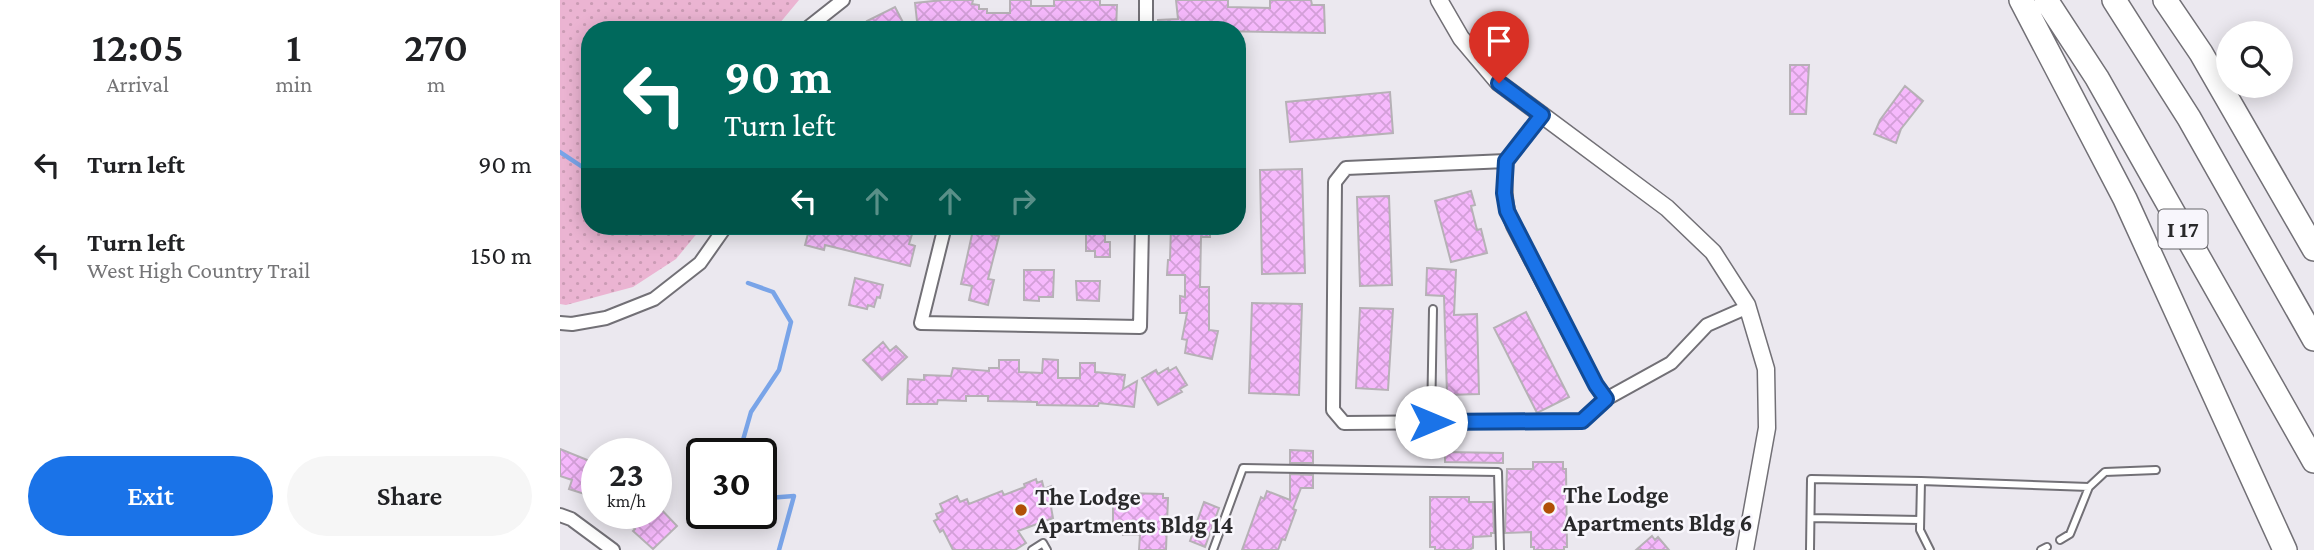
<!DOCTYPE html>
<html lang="en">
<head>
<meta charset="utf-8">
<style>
  body { margin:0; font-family:"Crimson Pro",serif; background:#f6f6f6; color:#202124; height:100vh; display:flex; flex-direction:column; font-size:26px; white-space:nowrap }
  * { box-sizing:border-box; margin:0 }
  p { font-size:23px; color:#757577 }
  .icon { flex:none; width:38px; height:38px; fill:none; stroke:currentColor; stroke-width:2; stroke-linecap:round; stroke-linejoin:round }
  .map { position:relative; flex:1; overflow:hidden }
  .panel { display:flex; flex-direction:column; background:#fff; width:560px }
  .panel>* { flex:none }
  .guide { position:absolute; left:21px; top:21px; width:665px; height:214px; border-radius:28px; box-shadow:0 4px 18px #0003; background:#00695c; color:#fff; overflow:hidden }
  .fabs { position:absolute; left:1656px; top:21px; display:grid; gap:14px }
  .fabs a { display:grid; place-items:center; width:77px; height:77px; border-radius:50%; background:#fff; box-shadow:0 4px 18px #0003; font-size:35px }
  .speed { position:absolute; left:21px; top:438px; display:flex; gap:14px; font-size:35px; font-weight:700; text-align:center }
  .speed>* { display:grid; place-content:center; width:91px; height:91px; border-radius:50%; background:#fff; box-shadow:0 4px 18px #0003; line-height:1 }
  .speed small { font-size:18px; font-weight:400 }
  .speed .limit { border:4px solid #111; border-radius:10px; background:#fff; color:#111 }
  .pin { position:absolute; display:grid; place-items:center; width:60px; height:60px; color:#fff; margin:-72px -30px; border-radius:50% 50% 50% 0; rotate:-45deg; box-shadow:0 0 7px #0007 }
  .pin .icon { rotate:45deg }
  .me { position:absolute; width:77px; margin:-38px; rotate:90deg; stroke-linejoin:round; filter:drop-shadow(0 0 5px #0008) }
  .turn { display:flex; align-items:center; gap:24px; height:147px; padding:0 28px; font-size:32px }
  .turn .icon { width:91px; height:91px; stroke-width:2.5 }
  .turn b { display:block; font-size:49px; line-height:60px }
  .lanes { display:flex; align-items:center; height:66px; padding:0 28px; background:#0003; justify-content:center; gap:35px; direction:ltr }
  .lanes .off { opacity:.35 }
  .eta { display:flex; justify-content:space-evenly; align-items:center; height:119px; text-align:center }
  .eta b { font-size:42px; font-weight:600; line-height:49px }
  .action { display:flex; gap:14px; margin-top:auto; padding:14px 28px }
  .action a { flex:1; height:80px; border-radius:42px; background:#1a73e8; color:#fff; font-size:28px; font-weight:600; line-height:80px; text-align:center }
  .action a+a { background:#f6f6f6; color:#202124 }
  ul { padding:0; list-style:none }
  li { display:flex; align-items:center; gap:21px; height:91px; padding:0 28px }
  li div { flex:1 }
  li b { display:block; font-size:26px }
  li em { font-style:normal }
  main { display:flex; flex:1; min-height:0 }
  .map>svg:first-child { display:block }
  .park { fill:url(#park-dots) }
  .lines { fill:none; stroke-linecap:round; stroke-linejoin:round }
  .stream { stroke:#79a4e8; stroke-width:4.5 }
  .building { fill:url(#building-cross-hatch); stroke:#b6b1b6; stroke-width:2 }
  .service-casing { stroke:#727076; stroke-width:10 }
  .minor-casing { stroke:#727076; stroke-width:16 }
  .tertiary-casing { stroke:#727076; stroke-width:19 }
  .motorway-casing { stroke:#727076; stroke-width:26 }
  .service { stroke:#fff; stroke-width:6 }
  .minor { stroke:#fff; stroke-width:12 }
  .tertiary { stroke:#fff; stroke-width:16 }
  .motorway { stroke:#fff; stroke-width:23 }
  .route-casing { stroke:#114b97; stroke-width:18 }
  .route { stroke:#1a73e8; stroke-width:12 }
  .poi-dot { fill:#b05006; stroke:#f8f6fc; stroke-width:2.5 }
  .labels { text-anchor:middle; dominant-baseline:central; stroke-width:5; stroke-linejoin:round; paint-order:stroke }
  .shield { fill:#f8f6fc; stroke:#67666a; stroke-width:2 }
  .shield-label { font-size:23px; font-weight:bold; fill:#29292b }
  .poi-label { font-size:24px; font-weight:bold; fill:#29292b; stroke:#f8f6fc; text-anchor:start }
</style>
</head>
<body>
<main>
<section class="panel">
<div class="eta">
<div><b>12:05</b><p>Arrival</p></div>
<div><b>1</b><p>min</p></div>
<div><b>270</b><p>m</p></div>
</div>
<ul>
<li><svg class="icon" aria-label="left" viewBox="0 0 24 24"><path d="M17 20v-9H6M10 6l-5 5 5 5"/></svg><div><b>Turn left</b></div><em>90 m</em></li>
<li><svg class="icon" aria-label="left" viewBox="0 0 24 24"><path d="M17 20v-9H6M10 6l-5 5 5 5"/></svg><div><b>Turn left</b><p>West High Country Trail</p></div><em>150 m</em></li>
</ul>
<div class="action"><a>Exit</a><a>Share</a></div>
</section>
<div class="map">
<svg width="1754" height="550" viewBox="0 0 1754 550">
  <defs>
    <pattern id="park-dots" width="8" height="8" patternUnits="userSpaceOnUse" patternTransform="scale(1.75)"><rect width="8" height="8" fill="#ebb4d2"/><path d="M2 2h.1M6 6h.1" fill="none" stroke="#ca9bb4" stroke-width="1.8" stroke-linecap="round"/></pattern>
    <pattern id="building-cross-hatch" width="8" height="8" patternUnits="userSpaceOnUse" patternTransform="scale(1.75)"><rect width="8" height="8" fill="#f6b9fc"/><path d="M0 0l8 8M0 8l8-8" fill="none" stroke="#d39fd8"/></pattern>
  </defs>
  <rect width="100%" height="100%" fill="#ebe8ef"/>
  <!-- park -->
  <path class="park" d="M0,0H239L214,30H30V226H143L116,259L73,287L6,305L0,304Z"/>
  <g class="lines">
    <!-- stream -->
    <path class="stream" d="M0,152L30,172
      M188,283L213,292L231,322L219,370L191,412L183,440L189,453
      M201,482L208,498L234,496L219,550"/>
  </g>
  <!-- building -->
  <path class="building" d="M383,0H413L412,4L419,5V9H427V13H450V0H471V6H494V0H540V5H557L556,30H523V25L470,24V30H358L355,3Z
    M616,0H668V7L710,8V0H751L752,5H764L765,33L598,30V20L618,19Z
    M335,7L347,30H311L307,21Z
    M1230,65H1249L1246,114H1230Z
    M1345,86L1363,101L1341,129L1336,143L1314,134L1320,120Z
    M830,92L833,133L730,142L726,102Z
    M742,169L745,273L702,274L700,170Z
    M911,191L915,205L911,206L917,230L921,229L927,253L891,262L875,201Z
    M829,196L832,285L800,286L797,197Z
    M250,226H303L333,233L335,227L353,231L349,244L355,246L350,266L265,245L264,250L245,245Z
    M611,226H650V237H641L640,287H649V330L658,331L652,359L625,353L627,340L622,339L627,313H620V296L625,297V275H607L608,260H610Z
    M526,229L545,230V242H550V257H535V251H526Z
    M413,230L439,236L428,279L434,280L428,305L409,300L412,286L401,284Z
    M867,268L896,270L894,315L917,314L919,394L887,395L884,296L866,295Z
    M464,270H494L493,297H479V301L464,300Z
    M295,278L323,285L320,298L317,297L314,307L308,305L307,309L289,305Z
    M516,281H540L539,301L517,300Z
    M692,303L742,304L739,395L689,393Z
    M800,308L833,309L828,390L796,388Z
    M966,312L1009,397L977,413L934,328Z
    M323,342L330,351L336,346L347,357L322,380L303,360Z
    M483,359L498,360V378H520V363H535V372L565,375L563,389L577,381L574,407L539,403L538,406L477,405V402L428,401V396H406V401L378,400L377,404H347L348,379L364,380V375L391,376L393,368L429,371V368H439V360H459V372L482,373Z
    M616,367L627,385L620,389L622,392L598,405L582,378L596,370L598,374L608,368L609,371Z
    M0,449L37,464V498L9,489L12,480L0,476Z
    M730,450L753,451V463H730Z
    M885,452L943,453V463L885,462Z
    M973,462H1003V469H1006L1007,547H1004V550H974V547H971V532L945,533L947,469H973Z
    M730,474L753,475V488H741L733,509L736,510L725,540L722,539L718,550H682L701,497L704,499L707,491L730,500Z
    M476,479L477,483L482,481L484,489L491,486L497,504L491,507L493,518L458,531L466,543L455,550H393L383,530L380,532L374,521L378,519L376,514L383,511L380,504L397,496L400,502L407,499L409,504L442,491L444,495L465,487L464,484Z
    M565,493L603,494V498H608L606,550H579L580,535H563V530H553V496H565Z
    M870,497H909V502H933L934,533H931V536L913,537V548L909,550H875V547H870Z
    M644,502L659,508L645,547L630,541Z
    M98,506L117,526L93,549L73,531L75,529L55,513H96Z
    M1092,536L1095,540L1098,537L1109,550H1076Z"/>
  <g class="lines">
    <!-- service casing -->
    <g class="service-casing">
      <path id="service" d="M871,422L873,309
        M1361,481L1529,487L1510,534L1500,540
        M1529,487L1545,472L1596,470
        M1251,518L1360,520
        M472,550L483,543L487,550
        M653,550L683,468L938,472L940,550
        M1250,550L1251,479L1361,481L1360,530L1370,550
        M1481,550L1487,547"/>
    </g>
    <!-- minor casing -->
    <g class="minor-casing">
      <path id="minor" d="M245,30L283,0
        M586,30V0
        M946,161L982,115
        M385,226L361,323L580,327L582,226
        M0,323L12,324L46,318L94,299L140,263L166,226
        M1046,399L1036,385L953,226C944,204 945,185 946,161L786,168L775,182L773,410L784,423L1022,421L1046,399L1111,363L1147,325L1188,307
        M0,515L11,519L53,550"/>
    </g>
    <!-- tertiary casing -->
    <g class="tertiary-casing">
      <path id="tertiary" d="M879,0L901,38L939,83L1107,208L1153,252L1187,305L1206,369L1207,428L1185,550"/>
    </g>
    <!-- motorway casing -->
    <g class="motorway-casing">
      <path id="motorway" d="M1461,0L1565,199L1725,550
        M1486,0L1537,78L1754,461
        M1554,0L1629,118L1754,339
        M1605,0L1641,53L1754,249"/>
    </g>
    <!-- service -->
    <use href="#service" class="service"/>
    <!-- minor -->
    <use href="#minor" class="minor"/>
    <!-- tertiary -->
    <use href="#tertiary" class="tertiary"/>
    <!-- motorway -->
    <use href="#motorway" class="motorway"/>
  </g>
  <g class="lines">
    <!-- route casing -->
    <g class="route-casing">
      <path id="route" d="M871,422L1022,421L1046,399L1036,385L947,211L944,193L946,161L982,115L939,83"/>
    </g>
    <!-- route -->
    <use href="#route" class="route"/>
  </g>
  <!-- markers -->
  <g class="poi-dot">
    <circle cx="989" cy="508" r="7"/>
    <circle cx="461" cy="510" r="7"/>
  </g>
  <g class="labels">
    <!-- shield labels -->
    <rect class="shield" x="1598.5" y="209.5" width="49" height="39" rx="5"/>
    <g class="shield-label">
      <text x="1623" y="229">I 17</text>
    </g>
    <!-- poi labels -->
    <g class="poi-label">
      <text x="1003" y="494">The Lodge<tspan x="1003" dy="28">Apartments Bldg 6</tspan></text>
      <text x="475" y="496">The Lodge<tspan x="475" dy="28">Apartments Bldg 14</tspan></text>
    </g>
  </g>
</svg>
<div class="fabs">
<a><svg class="icon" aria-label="search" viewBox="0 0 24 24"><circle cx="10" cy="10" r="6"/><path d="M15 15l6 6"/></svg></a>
</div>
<div class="speed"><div>23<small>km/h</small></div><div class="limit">30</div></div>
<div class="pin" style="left:939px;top:83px;background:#d93025"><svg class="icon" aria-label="arrive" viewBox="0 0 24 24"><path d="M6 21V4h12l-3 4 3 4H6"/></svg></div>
<svg class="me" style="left:871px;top:422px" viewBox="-20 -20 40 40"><circle r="19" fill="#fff"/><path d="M0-13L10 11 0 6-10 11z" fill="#1a73e8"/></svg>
<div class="guide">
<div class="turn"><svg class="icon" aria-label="left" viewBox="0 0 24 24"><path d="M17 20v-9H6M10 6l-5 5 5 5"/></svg><div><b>90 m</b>Turn left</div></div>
<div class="lanes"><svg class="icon" aria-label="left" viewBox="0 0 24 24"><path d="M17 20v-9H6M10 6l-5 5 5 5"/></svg><svg class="icon off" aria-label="ahead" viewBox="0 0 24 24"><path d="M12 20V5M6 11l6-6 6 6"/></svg><svg class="icon off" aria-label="ahead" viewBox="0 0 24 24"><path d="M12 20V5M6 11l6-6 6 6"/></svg><svg class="icon off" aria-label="right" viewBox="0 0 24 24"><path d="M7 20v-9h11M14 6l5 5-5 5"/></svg></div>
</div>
</div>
</main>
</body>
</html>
